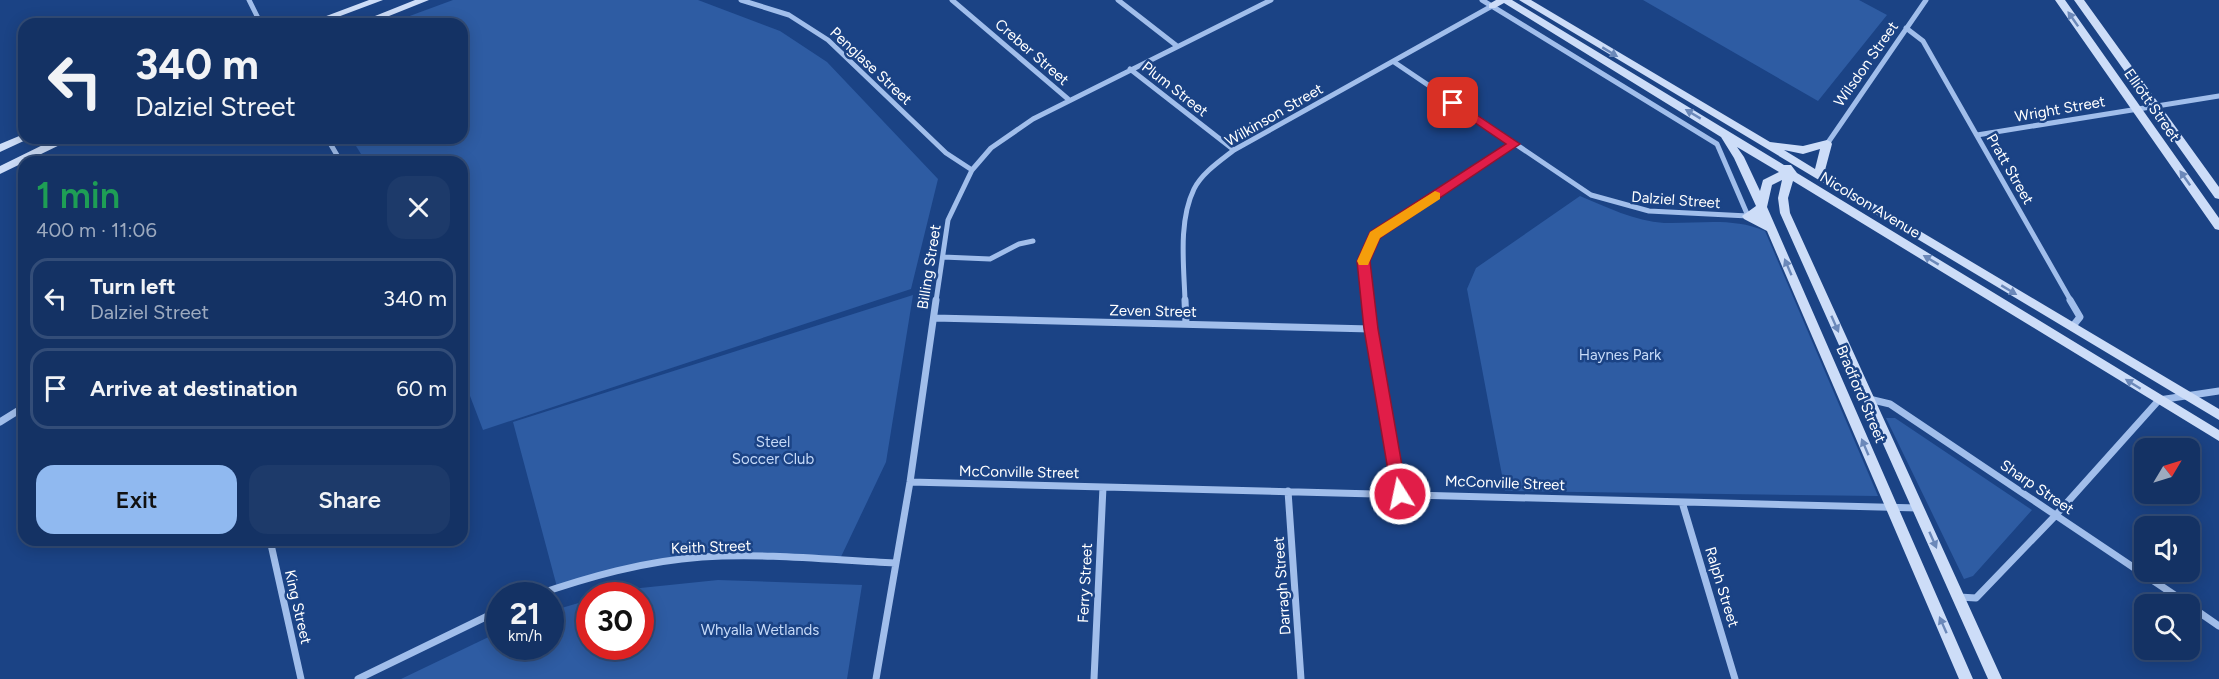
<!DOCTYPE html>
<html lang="en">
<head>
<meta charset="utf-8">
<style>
  body { margin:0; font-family:Figtree,sans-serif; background:#1d3a6a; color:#f1f3f6; height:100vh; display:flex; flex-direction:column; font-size:22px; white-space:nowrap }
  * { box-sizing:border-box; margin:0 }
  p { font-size:20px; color:#9daabf }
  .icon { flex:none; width:33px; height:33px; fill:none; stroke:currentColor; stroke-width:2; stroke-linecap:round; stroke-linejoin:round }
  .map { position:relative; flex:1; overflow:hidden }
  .side { position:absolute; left:18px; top:156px; width:450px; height:390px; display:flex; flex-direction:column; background:#143264; border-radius:18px; box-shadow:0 3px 15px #0003,0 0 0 2px #334d78 }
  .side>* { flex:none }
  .guide { position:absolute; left:18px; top:18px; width:450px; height:126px; border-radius:18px; box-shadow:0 3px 15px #0003,0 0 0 2px #334d78; background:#143264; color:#f1f3f6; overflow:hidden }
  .needle { width:39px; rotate:52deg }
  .controls { position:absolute; left:2134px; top:438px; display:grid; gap:12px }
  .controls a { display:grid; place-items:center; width:66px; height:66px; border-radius:12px; background:#143264; box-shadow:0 3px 15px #0003,0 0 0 2px #334d78; font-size:30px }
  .speed { position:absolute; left:486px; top:582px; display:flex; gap:12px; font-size:30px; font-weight:700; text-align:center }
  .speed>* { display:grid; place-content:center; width:78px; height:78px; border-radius:50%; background:#143264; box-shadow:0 3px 15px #0003,0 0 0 2px #334d78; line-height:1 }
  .speed small { font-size:15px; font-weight:400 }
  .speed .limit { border:9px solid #d22; background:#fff; color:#111 }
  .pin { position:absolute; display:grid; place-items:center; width:51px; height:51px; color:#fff; margin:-26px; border-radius:12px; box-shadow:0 3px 9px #0006 }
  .me { position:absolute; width:66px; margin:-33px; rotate:350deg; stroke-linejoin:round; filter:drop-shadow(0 0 4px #0008) }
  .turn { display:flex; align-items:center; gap:21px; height:126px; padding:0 18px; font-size:27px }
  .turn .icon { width:78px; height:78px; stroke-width:2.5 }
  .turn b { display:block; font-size:42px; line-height:51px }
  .round { display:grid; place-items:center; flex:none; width:63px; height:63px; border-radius:18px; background:#1d3a6a }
  .overview { display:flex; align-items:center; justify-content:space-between; height:102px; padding:0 18px }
  h1 { font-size:36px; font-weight:600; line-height:45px; color:#1e9e55 }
  .cta { display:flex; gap:12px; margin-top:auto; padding:12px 18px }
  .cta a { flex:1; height:69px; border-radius:18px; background:#90b9f0; color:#111; font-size:24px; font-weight:600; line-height:69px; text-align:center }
  .cta a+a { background:#1d3a6a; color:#f1f3f6 }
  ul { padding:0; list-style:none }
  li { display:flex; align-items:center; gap:18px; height:81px; margin:0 12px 9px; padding:0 6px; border:3px solid #334d78; border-radius:18px }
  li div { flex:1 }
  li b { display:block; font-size:22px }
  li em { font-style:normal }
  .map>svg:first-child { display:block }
  .green { fill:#2e5ca3 }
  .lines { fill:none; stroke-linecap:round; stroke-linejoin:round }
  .street-far1 { stroke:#a1beeb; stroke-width:5 }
  .street { stroke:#a1beeb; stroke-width:7 }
  .secondary { fill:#cdddf8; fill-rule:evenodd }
  .oneway { fill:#6b88b9 }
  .route { fill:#e11d48; stroke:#92132f; stroke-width:1.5 }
  .slow { fill:#f59e0b }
  .labels { text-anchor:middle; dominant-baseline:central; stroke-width:5; stroke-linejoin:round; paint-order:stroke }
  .street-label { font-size:15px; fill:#fff; stroke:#1b4385 }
  .park-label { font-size:15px; fill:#c6daf8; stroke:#1b4385 }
</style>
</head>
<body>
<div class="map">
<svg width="2219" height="679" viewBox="0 0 2219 679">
  <rect width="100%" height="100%" fill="#1b4385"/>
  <!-- green -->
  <path class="green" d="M453,0H698L780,31L827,62L938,179L911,289L483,430L462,375V162H366L351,138H462V24H388Z
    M1643,0H1859L1887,15L1818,101Z
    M1580,196C1606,207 1635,221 1664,223C1699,224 1732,217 1765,231L1878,496L1505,491L1467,289L1476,268Z
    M913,295L886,462L839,561L693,553L557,587L513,422Z
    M1886,418H1895L2032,510L1973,576L1964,579Z
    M718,580L862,585L847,679H401L499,632L500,646H550L551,611L589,600L590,646H640V596L604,595L621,590Z"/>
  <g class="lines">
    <!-- street-far1 -->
    <path class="street-far1" d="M249,0L261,24
      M741,0L789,15L828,40L946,153L972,170
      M952,0L1068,99
      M1118,0L1177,46
      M1906,28L1923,41L2071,301
      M1394,62L1591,195L1649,211L1748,216L1717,144L1482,0
      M1130,69L1234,150
      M1977,135L2219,96
      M327,138L341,162
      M1827,144L1926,0
      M943,257L990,259L1019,244L1033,241
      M936,301L948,220L972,170L991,148L1033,119L1271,0
      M1185,301C1184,266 1178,222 1194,189C1202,173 1220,161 1234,150L1492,6
      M1368,301L1363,261L1375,235L1515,144"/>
    <!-- street -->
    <path class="street" d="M1185,300L1186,324
      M1368,300L1400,493
      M2070,300L2080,317L2072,327
      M934,318L1371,329
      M1869,399L1890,404L2188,604
      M0,422L24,407
      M910,482L1918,508
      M1288,491L1301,679
      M1682,502L1735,679
      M270,540L301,679
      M533,596C588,577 644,561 702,557C767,553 831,560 895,563
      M1959,597L1976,598L2055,516L2159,400L2219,391
      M2190,606L2219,626
      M358,679L500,610
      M876,679L910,482L936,300
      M1094,679L1103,487"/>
    <!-- secondary -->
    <path class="secondary" d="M369,0H383L319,24H305Z
      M415,0H429L369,24H355Z
      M1496,0H1512L1784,165H1791L1797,173L2219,430V441L1793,181L1788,198L1790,213L2002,679H1988L1780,213L1778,198L1782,180L1772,185L1767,207L1973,679H1959L1767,231L1744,219L1742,216L1756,206L1734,158L1721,137L1504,3L1495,8H1489V4ZM1737,147L1779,172L1763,180L1760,191L1744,157Z
      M1519,0H1531L1770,142L1803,146L1827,140L1831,142L1832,144L1824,174L2219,409V420ZM1820,149L1815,169L1784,150L1803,154Z
      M2055,0H2065L2219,218V230L2215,229Z
      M2074,0H2084L2219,187V199L2215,198Z
      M24,134V138H29L28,139L0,152V144Z
      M57,138H71L70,140L0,174V166Z"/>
  </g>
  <!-- one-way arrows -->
  <defs><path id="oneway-solid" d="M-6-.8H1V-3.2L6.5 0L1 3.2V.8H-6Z" transform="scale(1.5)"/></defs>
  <g class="oneway">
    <use href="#oneway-solid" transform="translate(2073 19) rotate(-125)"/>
    <use href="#oneway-solid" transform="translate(1610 52) rotate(31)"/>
    <use href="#oneway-solid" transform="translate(1693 114) rotate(-149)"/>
    <use href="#oneway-solid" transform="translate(2185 178) rotate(-125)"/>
    <use href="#oneway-solid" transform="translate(1931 260) rotate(-149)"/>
    <use href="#oneway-solid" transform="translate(1788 267) rotate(-113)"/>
    <use href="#oneway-solid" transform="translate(2009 290) rotate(31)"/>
    <use href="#oneway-solid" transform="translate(1835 324) rotate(66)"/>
    <use href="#oneway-solid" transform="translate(2133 384) rotate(-148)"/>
    <use href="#oneway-solid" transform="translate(1865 447) rotate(-113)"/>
    <use href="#oneway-solid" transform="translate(1933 540) rotate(66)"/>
    <use href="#oneway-solid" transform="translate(1943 625) rotate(-114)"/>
  </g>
  <!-- route -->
  <path class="route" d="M1453,99L1520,144L1380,238L1370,261L1378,329L1407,494L1400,500L1392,494L1364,329L1357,261L1370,232L1506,144L1449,105V100Z"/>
  <!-- slow -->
  <path class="slow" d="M1435,191L1440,193V199L1380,238L1368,265H1359L1357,261L1370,232Z"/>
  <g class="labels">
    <!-- street labels -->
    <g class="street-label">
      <text transform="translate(1032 52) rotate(41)">Creber Street</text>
      <text transform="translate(1866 64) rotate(-55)">Wilsdon Street</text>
      <text transform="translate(871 66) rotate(43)">Penglase Street</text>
      <text transform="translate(1175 89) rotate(38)">Plum Street</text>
      <text transform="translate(2152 105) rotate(55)">Elliott Street</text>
      <text transform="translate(2060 109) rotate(-10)">Wright Street</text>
      <text transform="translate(1274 115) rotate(-30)">Wilkinson Street</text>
      <text transform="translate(2010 169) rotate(60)">Pratt Street</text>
      <text transform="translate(1676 200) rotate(4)">Dalziel Street</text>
      <text transform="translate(1870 205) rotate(31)">Nicolson Avenue</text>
      <text transform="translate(929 267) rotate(-81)">Billing Street</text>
      <text transform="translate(1153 311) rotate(1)">Zeven Street</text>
      <text transform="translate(1861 394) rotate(67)">Bradford Street</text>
      <text transform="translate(1019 472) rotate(1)">McConville Street</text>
      <text transform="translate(1505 483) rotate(2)">McConville Street</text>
      <text transform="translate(2037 487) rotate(34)">Sharp Street</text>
      <text transform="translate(711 547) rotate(-2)">Keith Street</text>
      <text transform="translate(1085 583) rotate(-87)">Ferry Street</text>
      <text transform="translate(1282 586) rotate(-94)">Darragh Street</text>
      <text transform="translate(1722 587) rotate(73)">Ralph Street</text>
      <text transform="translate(298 607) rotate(77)">King Street</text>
    </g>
    <!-- park labels -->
    <g class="park-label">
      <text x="1620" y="355">Haynes Park</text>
      <text x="773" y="442">Steel<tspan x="773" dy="17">Soccer Club</tspan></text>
      <text x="760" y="630">Whyalla Wetlands</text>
    </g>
  </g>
</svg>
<div class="controls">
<a><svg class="needle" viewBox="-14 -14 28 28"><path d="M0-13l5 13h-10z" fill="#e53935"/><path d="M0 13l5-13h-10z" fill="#9daabf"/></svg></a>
<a><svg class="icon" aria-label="sound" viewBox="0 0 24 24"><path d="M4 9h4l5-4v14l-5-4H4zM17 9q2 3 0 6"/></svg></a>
<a><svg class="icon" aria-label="search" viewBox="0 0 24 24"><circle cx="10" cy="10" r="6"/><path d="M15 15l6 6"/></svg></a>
</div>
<div class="speed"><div>21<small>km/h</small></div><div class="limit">30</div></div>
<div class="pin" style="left:1453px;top:103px;background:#d93025"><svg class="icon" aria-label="arrive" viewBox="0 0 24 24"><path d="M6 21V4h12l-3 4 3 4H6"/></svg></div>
<svg class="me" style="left:1400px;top:494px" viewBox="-20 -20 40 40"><circle r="17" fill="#e11d48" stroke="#fff" stroke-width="3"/><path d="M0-11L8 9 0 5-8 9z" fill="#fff"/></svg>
<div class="guide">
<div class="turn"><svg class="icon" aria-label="left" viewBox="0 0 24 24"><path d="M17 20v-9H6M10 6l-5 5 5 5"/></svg><div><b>340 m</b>Dalziel Street</div></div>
</div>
<section class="side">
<div class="overview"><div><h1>1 min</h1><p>400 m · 11:06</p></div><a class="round"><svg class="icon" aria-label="close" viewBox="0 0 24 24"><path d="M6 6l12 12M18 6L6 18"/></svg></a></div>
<ul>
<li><svg class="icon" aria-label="left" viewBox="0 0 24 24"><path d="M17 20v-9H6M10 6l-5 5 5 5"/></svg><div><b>Turn left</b><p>Dalziel Street</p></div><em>340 m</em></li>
<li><svg class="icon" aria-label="arrive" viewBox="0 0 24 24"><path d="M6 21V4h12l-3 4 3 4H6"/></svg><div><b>Arrive at destination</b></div><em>60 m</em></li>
</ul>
<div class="cta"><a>Exit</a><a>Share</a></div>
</section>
</div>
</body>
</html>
